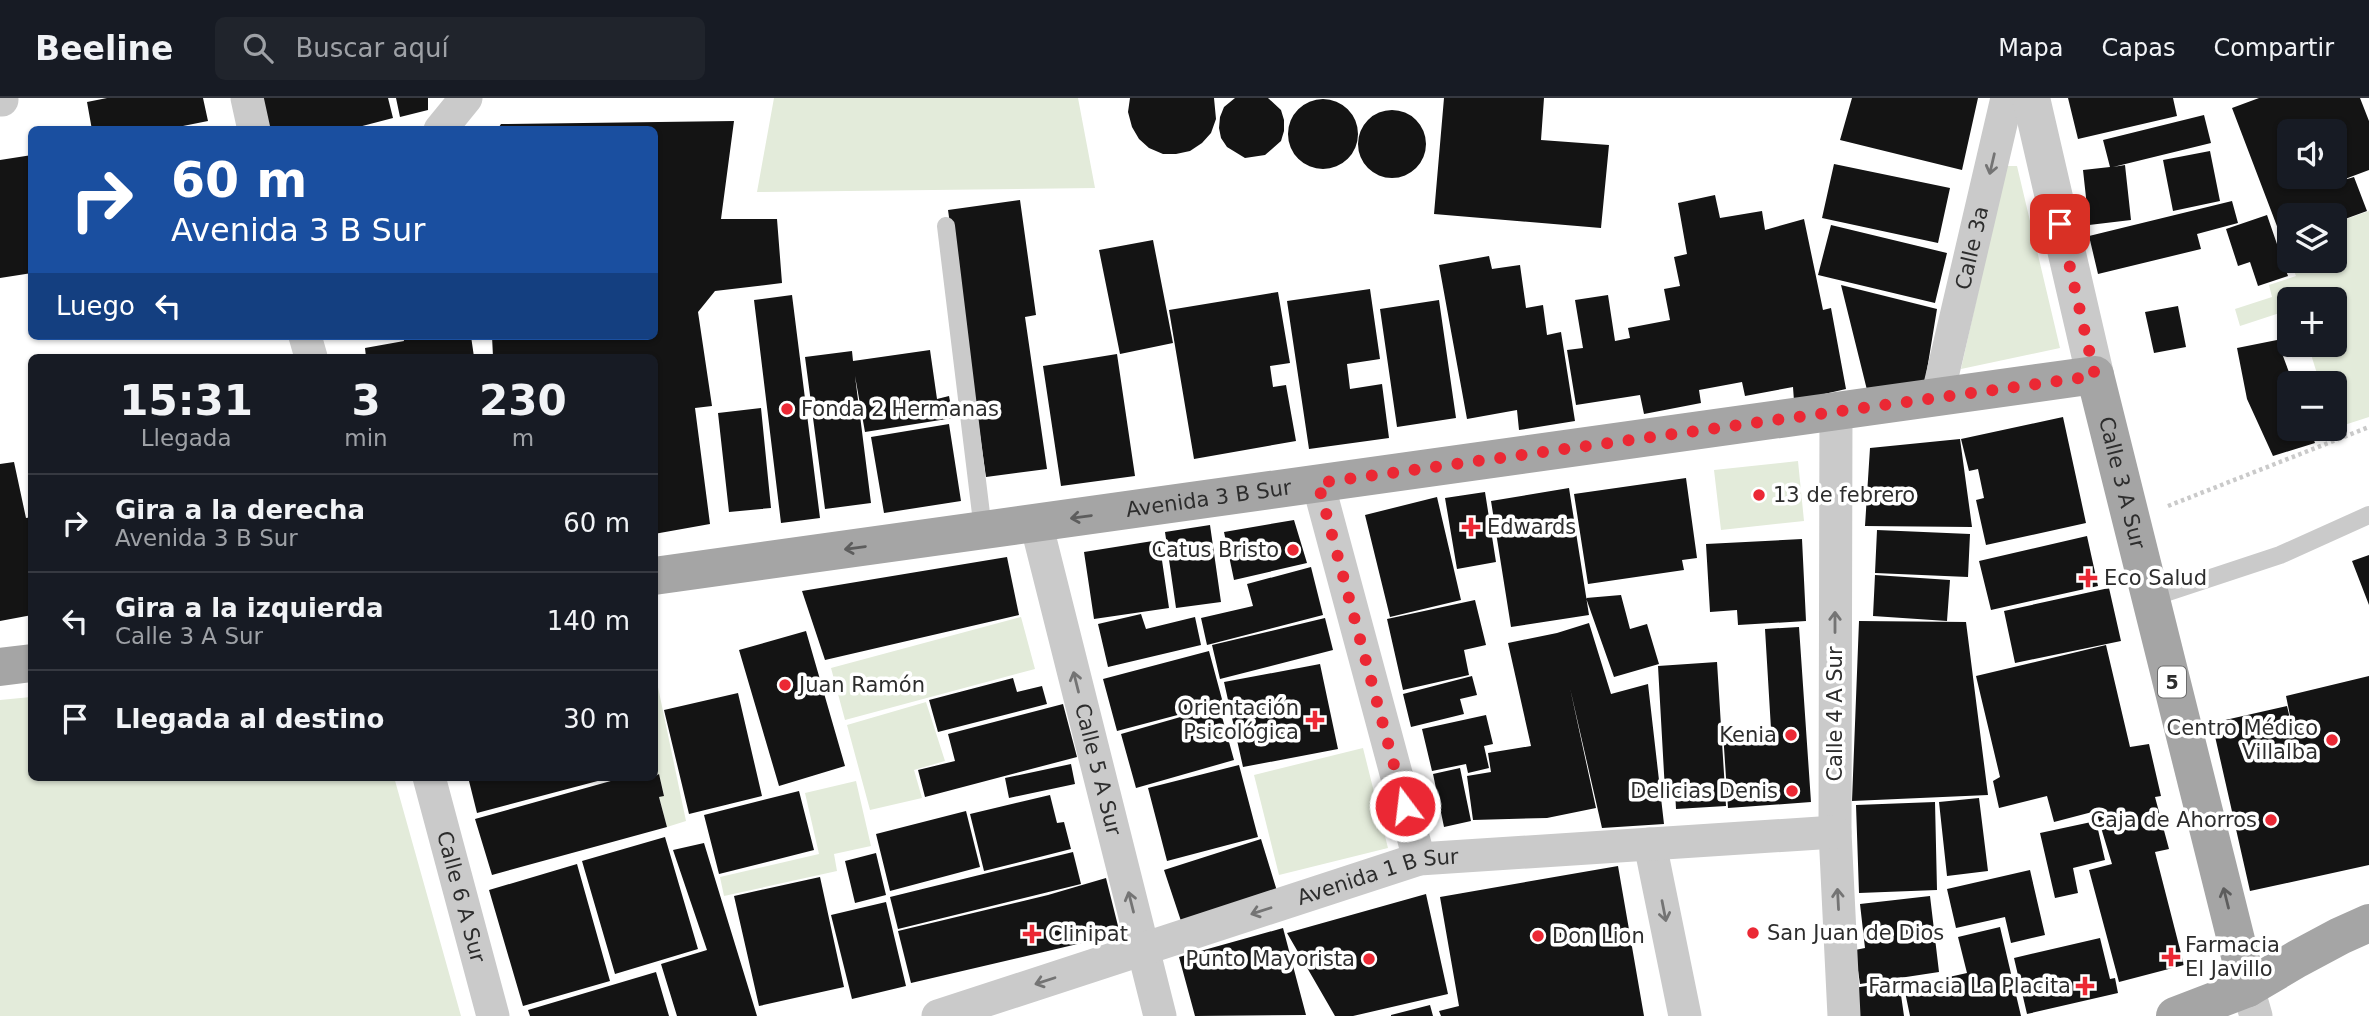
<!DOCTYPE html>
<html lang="es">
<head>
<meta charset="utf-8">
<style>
  body { margin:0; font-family:"DejaVu Sans",sans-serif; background:#20242c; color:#f1f3f6; height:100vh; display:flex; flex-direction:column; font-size:26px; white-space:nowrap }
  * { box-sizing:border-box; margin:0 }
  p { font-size:23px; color:#9ea1a6 }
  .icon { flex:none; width:38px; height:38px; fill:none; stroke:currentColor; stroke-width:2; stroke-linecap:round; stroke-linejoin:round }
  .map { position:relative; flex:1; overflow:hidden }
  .side { position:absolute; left:28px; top:256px; width:630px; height:427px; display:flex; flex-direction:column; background:#171b24; border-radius:10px; box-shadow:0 2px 5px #0004 }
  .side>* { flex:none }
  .guide { position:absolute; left:28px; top:28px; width:630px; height:214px; border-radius:10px; box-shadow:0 2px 5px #0004; background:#1a4fa0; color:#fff; overflow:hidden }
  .buttons { position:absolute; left:2277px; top:21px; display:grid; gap:14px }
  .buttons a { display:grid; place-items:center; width:70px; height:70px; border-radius:10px; background:#171b24; box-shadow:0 2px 5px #0004; font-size:35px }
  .pin { position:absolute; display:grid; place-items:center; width:60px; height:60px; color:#fff; margin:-30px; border-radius:14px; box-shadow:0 4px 10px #0006 }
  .me { position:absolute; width:77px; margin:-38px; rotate:345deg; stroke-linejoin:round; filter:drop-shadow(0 0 5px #0008) }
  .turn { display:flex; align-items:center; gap:24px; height:147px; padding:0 28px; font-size:32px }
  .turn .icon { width:91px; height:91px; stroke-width:2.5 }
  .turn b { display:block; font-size:49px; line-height:60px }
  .then { display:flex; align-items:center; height:66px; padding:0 28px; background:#0003; gap:14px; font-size:26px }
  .eta { display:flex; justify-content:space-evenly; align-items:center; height:119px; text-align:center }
  .eta b { font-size:42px; font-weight:700; line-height:49px }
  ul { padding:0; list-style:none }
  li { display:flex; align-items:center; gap:21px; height:98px; padding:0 28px; border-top:2px solid #363941 }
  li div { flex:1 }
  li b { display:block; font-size:26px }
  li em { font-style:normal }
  header { display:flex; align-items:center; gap:42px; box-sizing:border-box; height:98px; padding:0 35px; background:#171b24; border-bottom:2px solid #363941 }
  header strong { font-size:33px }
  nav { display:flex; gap:38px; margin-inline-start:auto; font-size:24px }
  .search { width:490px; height:63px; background:#20242c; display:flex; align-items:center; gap:18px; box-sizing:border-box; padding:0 24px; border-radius:10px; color:#9ea1a6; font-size:26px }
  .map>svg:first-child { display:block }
  .green { fill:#e3ebda }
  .building { fill:#141414; fill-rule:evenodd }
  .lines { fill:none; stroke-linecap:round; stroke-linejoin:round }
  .path { stroke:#cacaca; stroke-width:4.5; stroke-dasharray:3.5 3.5; stroke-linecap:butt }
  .service { stroke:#cacaca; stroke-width:18 }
  .minor { stroke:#cacaca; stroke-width:33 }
  .tertiary { stroke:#cacaca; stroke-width:38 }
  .primary { stroke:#a5a5a5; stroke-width:38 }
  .oneway { stroke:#747474 }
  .oneway2 { stroke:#5d5d5d }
  .route { stroke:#eb2834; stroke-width:12; stroke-dasharray:0 21.6 }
  .poi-dot { fill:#eb2834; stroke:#fff; stroke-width:2.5 }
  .labels { text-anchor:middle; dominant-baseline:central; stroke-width:7; stroke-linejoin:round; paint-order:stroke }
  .shield { fill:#fff; stroke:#6c6c6c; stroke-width:2 }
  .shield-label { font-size:19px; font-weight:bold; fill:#2d2d2d }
  .street-label { font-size:21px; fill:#2d2d2d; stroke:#fff }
  .poi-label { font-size:21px; fill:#2d2d2d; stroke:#fff; text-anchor:start }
</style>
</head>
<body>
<header>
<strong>Beeline</strong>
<div class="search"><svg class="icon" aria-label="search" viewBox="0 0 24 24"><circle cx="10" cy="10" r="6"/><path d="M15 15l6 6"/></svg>Buscar aquí</div>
<nav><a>Mapa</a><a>Capas</a><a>Compartir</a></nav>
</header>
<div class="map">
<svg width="2369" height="918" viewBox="0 0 2369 918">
  <rect width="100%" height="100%" fill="#fff"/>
  <!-- green -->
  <path class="green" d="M520,0H1078L1095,90L757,94L774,0Z
    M2006,68H2017L2060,250L1961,271Z
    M2369,113V319L2335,330L2334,285H2320L2308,247H2334V201H2289V212L2240,228L2235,211L2272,199L2269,187L2296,178L2290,163H2334L2335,125Z
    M1798,363L1804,423L1721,432L1714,372Z
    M1021,519L1035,571L845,622L831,570Z
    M654,570L686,723L667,729L659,699L664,697L659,677L655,674Z
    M31,599L32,679H394L461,918H0V602Z
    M926,604L945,663L914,672L922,700L870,712L847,627Z
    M1363,650L1388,750L1279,777L1254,677Z
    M856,683L871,748L834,756L837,773L724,798L720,779L819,756L805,695Z"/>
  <!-- building -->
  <path class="building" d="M107,0H203L208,23L173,30V32H92L87,4Z
    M259,0H388L393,20L347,32H266Z
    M396,0H428V12L400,19Z
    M1130,0H1214L1216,21L1211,35L1202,45L1190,53L1176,56H1163L1149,50L1139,41L1132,29L1128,14Z
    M1235,0H1268L1281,12L1284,22V33L1281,43L1265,57L1245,60L1227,49L1221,40L1219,30L1220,19L1224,9Z
    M1444,0H1544L1541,42L1609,47L1601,130L1434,116Z
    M1852,0H1978L1962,72L1840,42Z
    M2068,0H2173L2177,18L2078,41Z
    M2259,0H2360L2369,23V72L2337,84L2354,79L2367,113L2334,125V117H2289V141L2283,144L2232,10ZM2289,33H2334V79H2289Z
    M1288 36a35 35 0 1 1 70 0a35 35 0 1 1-70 0Z
    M1358 46a34 34 0 1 1 68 0a34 34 0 1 1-68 0Z
    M2204,17L2211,45L2113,69L2125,67L2131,122L2089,127L2083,72L2110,69L2103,42Z
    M734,23L721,121H777L782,185L715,193L698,214L712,308L695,310L710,426L654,436V259H493L492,238H654V32H497L501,26Z
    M2210,53L2220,103L2173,113L2163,62Z
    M32,57V119H29L32,175L0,180V62Z
    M1834,66L1950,90L1938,145L1822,120Z
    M1715,97L1720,120L1762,113L1765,132L1804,121L1823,212L1831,210L1846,291L1794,303L1793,289L1745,298L1742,284L1699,292L1701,305L1644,316L1640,297L1576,307L1567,252L1583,250L1575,202L1608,197L1615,243L1630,240L1628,230L1670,222L1664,191L1680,188L1674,159L1687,156L1678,105Z
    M1020,102L1036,217L1025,219L1047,371L986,379L948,112Z
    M2232,103L2238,125L2197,136L2201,151L2098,176L2089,138Z
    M2267,117L2288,178L2258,188L2250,164L2238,168L2226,131Z
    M1831,127L1947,155L1935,205L1818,177Z
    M1153,142L1173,245L1120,256L1099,152Z
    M1489,158L1492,171L1520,167L1526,210L1543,207L1547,237L1561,234L1575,323L1519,332L1517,312L1467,321L1439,167Z
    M1841,187L1937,211L1925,284L1867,292Z
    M1370,191L1380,261L1347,266L1350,291L1382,286L1389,340L1309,351L1287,203Z
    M1278,194L1290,265L1270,268L1273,289L1286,287L1296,343L1194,361L1169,212Z
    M792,197L820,420L781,425L754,202Z
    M1439,202L1456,320L1397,329L1380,211Z
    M2178,208L2186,249L2154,255L2145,214Z
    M403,238H471L474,259H366L365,250L404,243Z
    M2277,242L2293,285H2289V331H2310L2315,345L2273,358L2247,301L2237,250Z
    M930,252L937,301L949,298L953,320L865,334L855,278L871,405L825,411L805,259L852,253L853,263Z
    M1117,256L1135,378L1061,388L1043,268Z
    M761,310L771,410L729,414L718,315Z
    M2063,319L2086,425L1986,447L1976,402L1984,400L1978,371L1969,373L1961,341Z
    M949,326L961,403L884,415L871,339Z
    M1960,341L1972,429L1865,428L1870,350Z
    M14,364L26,420L32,419V517L0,523V366Z
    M1686,380L1697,460L1682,462L1684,472L1588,486L1574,396Z
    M1569,390L1589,517L1511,529L1491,403Z
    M1485,394L1496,464L1457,471L1445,400Z
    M1437,399L1461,502L1390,519L1365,417Z
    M1294,422L1307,465L1234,482L1224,434Z
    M1210,427L1221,504L1176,510L1165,434Z
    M1877,432L1970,436L1968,479L1875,475Z
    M2087,438L2098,488L1991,512L1979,463Z
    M1802,441L1806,523L1738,527L1737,512L1710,514L1706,446Z
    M1159,442L1169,510L1094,521L1084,454Z
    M2369,457V507L2352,463Z
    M1007,459L1019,517L825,562L802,493Z
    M1311,469L1323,517L1207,547L1201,520L1253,508L1247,486Z
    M1875,477L1950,482L1947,523L1873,518Z
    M2109,490L2121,543L2015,565L2004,513Z
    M1621,497L1630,531L1647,526L1659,566L1614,579L1586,500Z
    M1475,502L1486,547L1464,552L1469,577L1403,592L1387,521Z
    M1141,516L1146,531L1195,519L1201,547L1108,569L1098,526Z
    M1325,520L1333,552L1220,581L1212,547Z
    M1859,523L1966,524L1988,697L1852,703Z
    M1589,525L1611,596L1648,586L1664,726L1602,730L1570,590L1596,710L1547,720L1473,722L1467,678L1491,674L1488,655L1531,648L1508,545L1557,535Z
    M1799,529L1811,704L1728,710L1723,634L1771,631L1765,531Z
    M806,533L845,668L779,688L739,552Z
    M2106,547L2130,649L2149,646L2161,698L2155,699L2169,751L2155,754L2184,867L2119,884L2089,772L2112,766L2096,713L2054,724L2047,698L1999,710L1993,683L2000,679L1976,578Z
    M1209,553L1223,605L1117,633L1103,581Z
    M1717,564L1726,708L1676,711L1675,692L1665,693L1658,568Z
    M1320,566L1338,651L1243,669L1224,584Z
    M1472,578L1477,597L1460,601L1464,616L1411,629L1403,596Z
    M2369,578V767L2250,793L2212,625L2287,608L2295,642L2286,598Z
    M1013,580L1017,594L1042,588L1047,606L938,634L929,602Z
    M738,595L762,698L689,716L664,612Z
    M1063,606L1077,659L925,699L918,672L955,663L948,636Z
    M1219,608L1234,662L1136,690L1121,636Z
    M1486,617L1493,646L1484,648L1489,670L1468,675L1466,666L1432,673L1422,631Z
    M1071,666L1075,686L1009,700L1005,680Z
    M1239,667L1258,739L1167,763L1148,690Z
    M1460,670L1471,723L1444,729L1433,676Z
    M659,676L664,698L659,699L667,729L492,777L475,721L625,679H654Z
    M468,679H609V680L477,715Z
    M799,693L814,752L719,776L704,717Z
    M1050,697L1057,725L1064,724L1071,751L984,773L970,716Z
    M1979,700L1988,773L1947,778L1939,704Z
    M1935,704L1937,792L1859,795L1856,707Z
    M966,713L980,769L890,793L876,736Z
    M2096,723L2105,762L2073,770L2078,795L2055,800L2040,735Z
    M665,739L698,851L615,876L582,763Z
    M1261,741L1277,793L1181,823L1164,772Z
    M704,745L757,918H677L661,866L707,852L673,752Z
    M1073,754L1081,786L898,831L890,799Z
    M876,755L886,797L855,805L845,763Z
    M577,766L610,883L523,908L489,792Z
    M1618,768L1644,918H1441L1439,913L1459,908L1440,799Z
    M2030,772L2045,837L2011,845L2005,819L1956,830L1947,791Z
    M820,779L844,889L759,908L734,798Z
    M1106,780L1120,836L911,885L898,833L1048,797Z
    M1426,796L1448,896L1353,918H1335L1287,835Z
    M1930,798L1939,874L1860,886L1855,852L1865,850L1860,806Z
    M886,804L906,888L852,901L831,817Z
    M2000,829L2021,918H1910L1904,889L1967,875L1958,839Z
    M1283,830L1306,917L1195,918L1179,859Z
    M2100,840L2110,881L2115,880L2118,895L2027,916L2014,860Z
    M656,874L669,918H530L528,912Z
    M1899,883L1904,918H1851L1847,891Z
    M1430,907L1433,918H1391V917Z"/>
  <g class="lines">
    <!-- path -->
    <path class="path" d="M2168,408L2369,329"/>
    <!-- service -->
    <path class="service" d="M946,128L983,432
      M2150,500L2280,457L2369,417"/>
    <!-- minor -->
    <g class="minor">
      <path d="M247,0L254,32"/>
      <path d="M0,2H2"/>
      <path d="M440,32L466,0"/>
      <path d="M305,238L311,259"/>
      <path id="s1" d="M1937,300L2007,0"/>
      <path d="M1836,313L1835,734L1844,918"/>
      <path d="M1318,385L1419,761"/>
      <path id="s2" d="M1036,425L1160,918"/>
      <path id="s3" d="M429,679L493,918"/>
      <path d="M1650,746L1685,918"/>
      <path d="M2248,890L2256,918"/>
      <path id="s4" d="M938,918L1419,761L1835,734"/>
    </g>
    <!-- tertiary -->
    <path class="tertiary" d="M2031,0L2095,277"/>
    <!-- primary -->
    <g class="primary">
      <path id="s5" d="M654,478L2095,277L2248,890"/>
      <path d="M0,569L32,565"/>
      <path d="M2175,918L2248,890L2297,861L2340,838L2369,825"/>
    </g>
  </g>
  <!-- one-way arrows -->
  <defs><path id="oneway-shaft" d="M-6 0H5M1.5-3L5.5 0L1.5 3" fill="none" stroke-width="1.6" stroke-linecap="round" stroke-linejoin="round" transform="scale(1.75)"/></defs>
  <g class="oneway">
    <use href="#oneway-shaft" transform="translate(1992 66) rotate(103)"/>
    <use href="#oneway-shaft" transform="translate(1835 524) rotate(-90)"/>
    <use href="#oneway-shaft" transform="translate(1076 584) rotate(-104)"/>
    <use href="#oneway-shaft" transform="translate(1838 801) rotate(-93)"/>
    <use href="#oneway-shaft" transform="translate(1131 804) rotate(-104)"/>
    <use href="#oneway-shaft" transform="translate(1261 813) rotate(162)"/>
    <use href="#oneway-shaft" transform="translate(1664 813) rotate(79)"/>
    <use href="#oneway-shaft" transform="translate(1045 883) rotate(162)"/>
  </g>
  <g class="oneway2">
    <use href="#oneway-shaft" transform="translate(1081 419) rotate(172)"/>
    <use href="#oneway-shaft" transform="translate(855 450) rotate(172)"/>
    <use href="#oneway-shaft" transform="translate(2226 800) rotate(-104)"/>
  </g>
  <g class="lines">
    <!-- route -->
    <path class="route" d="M1405,708L1318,385L2095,278L2060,126"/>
  </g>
  <!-- markers -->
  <g class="poi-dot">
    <circle cx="787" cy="311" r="7"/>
    <circle cx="1759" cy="397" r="7"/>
    <path d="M1467.5 418.5h7v7h7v7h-7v7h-7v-7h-7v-7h7z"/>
    <circle cx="1293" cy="452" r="7"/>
    <path d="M2084.5 469.5h7v7h7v7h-7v7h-7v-7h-7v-7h7z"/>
    <circle cx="785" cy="587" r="7"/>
    <path d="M1311.5 611.5h7v7h7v7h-7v7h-7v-7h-7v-7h7z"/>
    <circle cx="1791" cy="637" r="7"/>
    <circle cx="2332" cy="642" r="7"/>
    <circle cx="1792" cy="693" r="7"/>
    <circle cx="2271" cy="722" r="7"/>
    <circle cx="1753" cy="835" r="7"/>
    <path d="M1028.5 825.5h7v7h7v7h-7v7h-7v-7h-7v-7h7z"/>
    <circle cx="1538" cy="838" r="7"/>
    <path d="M2167.5 848.5h7v7h7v7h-7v7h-7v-7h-7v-7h7z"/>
    <circle cx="1369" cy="861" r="7"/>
    <path d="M2081.5 877.5h7v7h7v7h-7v7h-7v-7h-7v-7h7z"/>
  </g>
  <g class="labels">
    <!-- shield labels -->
    <rect class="shield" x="2158" y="568.5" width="28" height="31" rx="5"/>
    <g class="shield-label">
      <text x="2172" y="584">5</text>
    </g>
    <!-- street labels -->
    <g class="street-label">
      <text stroke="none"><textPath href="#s1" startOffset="154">Calle 3a</textPath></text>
      <text stroke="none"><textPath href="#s5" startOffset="1566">Calle 3 A Sur</textPath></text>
      <text stroke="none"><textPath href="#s5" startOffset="560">Avenida 3 B Sur</textPath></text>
      <text transform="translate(1835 616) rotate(-90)">Calle 4 A Sur</text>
      <text stroke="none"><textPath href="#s2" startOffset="254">Calle 5 A Sur</textPath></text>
      <text stroke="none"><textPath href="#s4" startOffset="462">Avenida 1 B Sur</textPath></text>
      <text stroke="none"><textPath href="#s3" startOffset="124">Calle 6 A Sur</textPath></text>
    </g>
    <!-- poi labels -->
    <g class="poi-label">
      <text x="801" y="311">Fonda 2 Hermanas</text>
      <text x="1773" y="397">13 de febrero</text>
      <text x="1487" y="429">Edwards</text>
      <text x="1279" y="452" text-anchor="end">Catus Bristo</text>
      <text x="2104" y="480">Eco Salud</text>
      <text x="799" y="587">Juan Ramón</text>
      <text x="1299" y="610" text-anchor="end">Orientación<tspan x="1299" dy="24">Psicológica</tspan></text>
      <text x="2318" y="630" text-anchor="end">Centro Médico<tspan x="2318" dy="24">Villalba</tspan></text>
      <text x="1777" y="637" text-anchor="end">Kenia</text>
      <text x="1778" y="693" text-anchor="end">Delicias Denis</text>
      <text x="2257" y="722" text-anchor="end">Caja de Ahorros</text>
      <text x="1767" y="835">San Juan de Dios</text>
      <text x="1048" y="836">Clinipat</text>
      <text x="1552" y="838">Don Lion</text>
      <text x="2185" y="847">Farmacia<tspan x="2185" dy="24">El Javillo</tspan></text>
      <text x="1355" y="861" text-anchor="end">Punto Mayorista</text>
      <text x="2071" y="888" text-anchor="end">Farmacia La Placita</text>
    </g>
  </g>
</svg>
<div class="buttons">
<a><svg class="icon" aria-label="sound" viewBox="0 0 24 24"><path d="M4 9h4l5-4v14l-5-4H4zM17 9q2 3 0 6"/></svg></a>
<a><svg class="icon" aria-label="layers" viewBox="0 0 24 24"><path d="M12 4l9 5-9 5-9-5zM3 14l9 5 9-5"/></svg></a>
<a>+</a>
<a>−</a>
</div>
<div class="pin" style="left:2060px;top:126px;background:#d93025"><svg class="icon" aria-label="arrive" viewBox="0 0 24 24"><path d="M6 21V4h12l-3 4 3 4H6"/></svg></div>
<svg class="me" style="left:1405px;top:708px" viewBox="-20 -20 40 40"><circle r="17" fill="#eb2834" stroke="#fff" stroke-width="3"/><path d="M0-11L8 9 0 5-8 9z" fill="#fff"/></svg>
<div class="guide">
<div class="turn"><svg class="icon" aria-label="right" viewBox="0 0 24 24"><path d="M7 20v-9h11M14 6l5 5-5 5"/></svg><div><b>60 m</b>Avenida 3 B Sur</div></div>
<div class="then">Luego<svg class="icon" aria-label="left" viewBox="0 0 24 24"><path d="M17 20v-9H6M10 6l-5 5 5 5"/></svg></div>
</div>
<section class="side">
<div class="eta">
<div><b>15:31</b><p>Llegada</p></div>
<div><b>3</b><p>min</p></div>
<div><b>230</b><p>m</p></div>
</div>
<ul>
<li><svg class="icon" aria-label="right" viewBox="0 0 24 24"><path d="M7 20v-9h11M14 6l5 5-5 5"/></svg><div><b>Gira a la derecha</b><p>Avenida 3 B Sur</p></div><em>60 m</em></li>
<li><svg class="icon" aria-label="left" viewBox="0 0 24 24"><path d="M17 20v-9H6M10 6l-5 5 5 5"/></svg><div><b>Gira a la izquierda</b><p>Calle 3 A Sur</p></div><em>140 m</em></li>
<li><svg class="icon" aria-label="arrive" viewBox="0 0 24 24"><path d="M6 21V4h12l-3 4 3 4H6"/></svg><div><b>Llegada al destino</b></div><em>30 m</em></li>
</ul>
</section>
</div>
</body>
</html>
